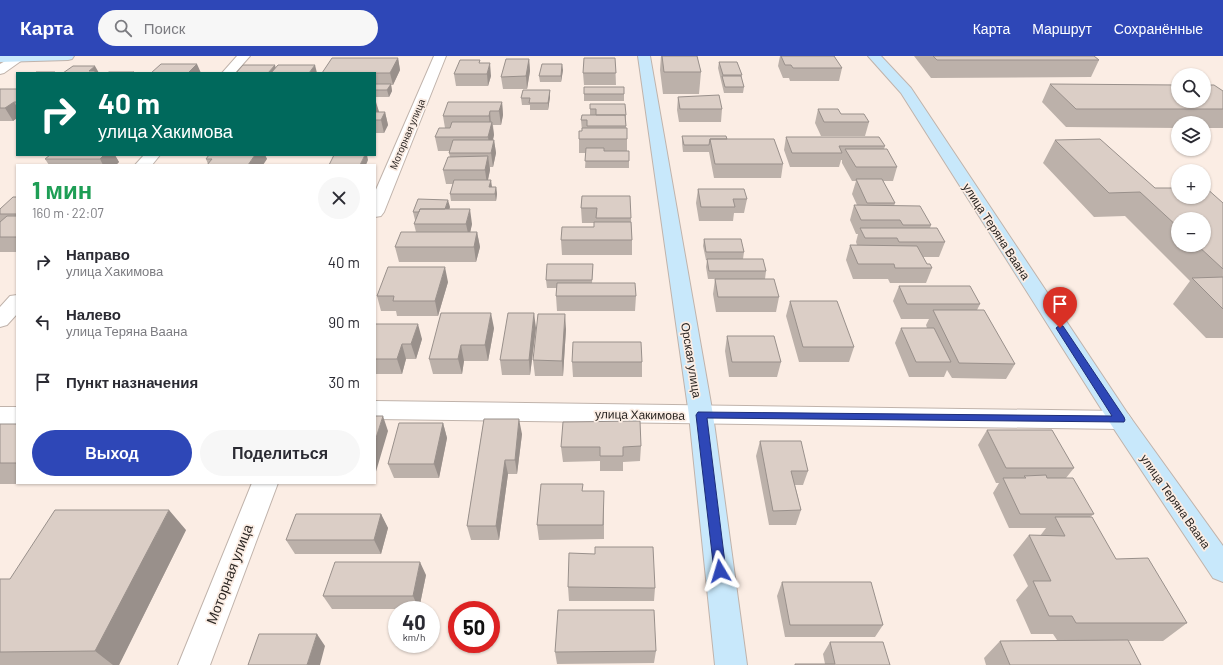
<!DOCTYPE html>
<html lang="ru">
<head>
<meta charset="utf-8">
<style>
  body { margin:0; font-family:Barlow,sans-serif; background:#f7f7f7; color:#2b2b33; height:100vh; display:flex; flex-direction:column; font-size:15px; white-space:nowrap }
  * { box-sizing:border-box; margin:0 }
  p { font-size:13px; color:#7c7c81 }
  .icon { flex:none; width:22px; height:22px; fill:none; stroke:currentColor; stroke-width:2; stroke-linecap:round; stroke-linejoin:round }
  .map { position:relative; flex:1; overflow:hidden }
  .drawer { position:absolute; left:16px; top:108px; width:360px; height:320px; display:flex; flex-direction:column; background:#fff; border-radius:0px; box-shadow:0 1px 3px #0004 }
  .drawer>* { flex:none }
  .hud { position:absolute; left:16px; top:16px; width:360px; height:84px; border-radius:0px; box-shadow:0 1px 3px #0004; background:#00695c; color:#fff; overflow:hidden }
  .tools { position:absolute; left:1171px; top:12px; display:grid; gap:8px }
  .tools a { display:grid; place-items:center; width:40px; height:40px; border-radius:50%; background:#fff; box-shadow:0 1px 3px #0004; font-size:20px }
  .speed { position:absolute; left:388px; top:545px; display:flex; gap:8px; font-size:20px; font-weight:700; text-align:center }
  .speed>* { display:grid; place-content:center; width:52px; height:52px; border-radius:50%; background:#fff; box-shadow:0 1px 3px #0004; line-height:1 }
  .speed small { font-size:10px; font-weight:400 }
  .speed .limit { border:6px solid #d22; background:#fff; color:#111 }
  .pin { position:absolute; display:grid; place-items:center; width:34px; height:34px; color:#fff; margin:-41px -17px; border-radius:50% 50% 50% 0; rotate:-45deg; box-shadow:0 0 4px #0007 }
  .pin .icon { rotate:45deg }
  .me { position:absolute; width:44px; margin:-22px; rotate:353deg; stroke-linejoin:round; filter:drop-shadow(0 0 3px #0008) }
  .turn { display:flex; align-items:center; gap:14px; height:84px; padding:0 16px; font-size:18px }
  .turn .icon { width:52px; height:52px; stroke-width:2.5 }
  .turn b { display:block; font-size:28px; line-height:34px }
  .round { display:grid; place-items:center; flex:none; width:42px; height:42px; border-radius:21px; background:#f7f7f7 }
  .overview { display:flex; align-items:center; justify-content:space-between; height:68px; padding:0 16px }
  h1 { font-size:24px; font-weight:700; line-height:30px; color:#1e9e55 }
  .cta { display:flex; gap:8px; margin-top:auto; padding:8px 16px }
  .cta a { flex:1; height:46px; border-radius:24px; background:#2e47b7; color:#fff; font-size:16px; font-weight:700; line-height:46px; text-align:center }
  .cta a+a { background:#f7f7f7; color:#2b2b33 }
  ul { padding:0; list-style:none }
  li { display:flex; align-items:center; gap:12px; height:60px; padding:0 16px }
  li div { flex:1 }
  li b { display:block; font-size:15px }
  li em { font-style:normal }
  header { display:flex; align-items:center; gap:24px; box-sizing:border-box; height:56px; padding:0 20px; background:#2e47b7; color:#fff }
  header strong { font-size:19px }
  nav { display:flex; gap:22px; margin-inline-start:auto; font-size:14px }
  .search { width:280px; height:36px; background:#f7f7f7; display:flex; align-items:center; gap:10px; box-sizing:border-box; padding:0 14px; border-radius:22px; color:#7c7c81; font-size:15px }
  .map>svg:first-child { display:block }
  .lines { fill:none; stroke-linecap:round; stroke-linejoin:round }
  .street-casing { stroke:#c0b3ab; stroke-width:2 }
  .secondary-casing { stroke:#c0b3ab; stroke-width:2 }
  .street { fill:#fff; fill-rule:evenodd }
  .secondary { fill:#c8e8fb; fill-rule:evenodd }
  .wall { fill:#bcb1aa; fill-rule:evenodd }
  .shaded-wall { fill:#99908b }
  .building { fill:#dbcec6; stroke:#99908b }
  .route { fill:#2e47b7; stroke:#1e2e77 }
  .labels { text-anchor:middle; dominant-baseline:central; stroke-width:3.5; stroke-linejoin:round; paint-order:stroke }
  .far-street-label { font-size:10px; fill:#2c2724; stroke:#fbede4 }
  .street-label { font-size:12px; fill:#2c2724; stroke:#fbede4 }
  .near-street-label { font-size:14px; fill:#2c2724; stroke:#fbede4 }
</style>
</head>
<body>
<header>
<strong>Карта</strong>
<div class="search"><svg class="icon" aria-label="search" viewBox="0 0 24 24"><circle cx="10" cy="10" r="6"/><path d="M15 15l6 6"/></svg>Поиск</div>
<nav><a>Карта</a><a>Маршрут</a><a>Сохранённые</a></nav>
</header>
<div class="map">
<svg width="1223" height="609" viewBox="0 0 1223 609">
  <rect width="100%" height="100%" fill="#fbede4"/>
  <g class="lines">
    <!-- street casing -->
    <g class="street-casing">
      <path id="street" d="M14,0H28L4,17L0,18V8Z
        M237,0H250L235,17H222Z
        M434,0H446L384,156L381,160L375,161V136Z
        M144,99H160L152,109H135Z
        M17,239V258L7,269L0,271V251L10,240Z
        M375,345L1120,355L1128,358L1132,364L1128,370L1120,373L375,363Z
        M0,351H17V369H0Z
        M252,427H278L210,609H178Z"/>
    </g>
    <!-- secondary casing -->
    <g class="secondary-casing">
      <path id="secondary" d="M0,0H74L72,3L68,4L0,6Z
        M638,0H650L713,359L747,609H715L689,359Z
        M868,0H881L911,32L1128,358L1223,490V526L1213,522L1112,370L901,37Z"/>
    </g>
    <!-- street -->
    <use href="#street" class="street"/>
    <!-- secondary -->
    <use href="#secondary" class="secondary"/>
  </g>
  <!-- wall -->
  <path class="wall" d="M661,0H697L701,16L699,38H663L660,14Z
    M780,0H834L842,12L839,25H790L789,22H783L778,10Z
    M914,0H1094L1099,4L1091,21L931,22Z
    M398,2L400,14L393,29H391L392,35L389,41H375V17Z
    M615,2L616,29H584L583,17Z
    M529,3L530,15L527,33H503L501,21Z
    M719,6L742,19L741,22L744,31L743,37H724L718,12Z
    M481,7L491,20L488,30H456L454,18Z
    M563,14L561,26H540L539,20Z
    M1050,28L1223,53V72H1204V67H1178V72L1066,71L1042,46Z
    M624,31V45H584V38Z
    M0,33H17V62L13,65H0Z
    M550,34V41L548,54H530V49H522L521,42Z
    M678,41L722,53L721,66H679L677,54Z
    M375,46L379,56H385L388,69L384,77H375Z
    M502,46L503,59L501,69H493L494,79L493,84H494L496,97L493,111H490V114L488,124L492,131H496L497,138L496,145H451L450,138L453,128H446L443,114L450,101L449,97L450,95H438L435,81L445,72L443,60Z
    M590,48L626,59V72L627,83V95H629V112H585L586,97H579V83L582,75L581,64L590,59Z
    M818,53L841,58L869,66L865,80H821L815,67Z
    M682,80L727,83L783,108L781,122H714L709,96H683L682,87Z
    M786,81L885,90L884,93L897,111L893,125H883L895,147L894,150L931,169L930,172L945,186L939,201H923L927,208L932,212L926,227H890L888,223H853L846,204L850,189H857L856,186L858,178H856L850,164L854,149H857L852,138L856,125H852L842,107V104H841L839,111H790L784,94Z
    M1055,84L1155,132L1223,147V282H1206L1173,248L1190,225L1125,160L1094,161L1043,107ZM1178,163L1204,189H1178Z
    M50,99H125L124,100H115L119,106L116,109H49L45,103Z
    M184,99H265L267,103L208,108L206,103L209,100H184Z
    M698,133L747,143L744,157H734L733,165H699L696,147Z
    M582,140L631,162L632,184V199H562L561,184L594,171V167H582L581,152Z
    M17,141V196H0V153Z
    M450,151L449,153L472,168L470,176H477L480,191L476,206H399L395,191L416,176L414,168L416,164H415L413,156Z
    M704,183L744,196L743,203L766,215L765,223L779,241L776,256H716L713,238L715,223H708L706,211L707,204H706L703,190Z
    M593,208L592,227L636,240L635,255H557L556,240L557,232H547L546,224Z
    M448,226L438,260H397L396,255H381L377,240Z
    M899,230L980,248L977,254L1015,308L1006,323L952,322L947,314L944,321H909L895,287L901,272H927L926,269L929,263H901L893,245Z
    M790,245L854,291L849,306H799L786,260Z
    M375,268L422,283L416,303H406L402,318H375Z
    M494,272L488,305H464L462,318H433L429,303Z
    M536,272L530,319H502L500,304Z
    M566,273L563,320H535L533,304Z
    M727,280L781,306L777,321H729L725,295Z
    M572,306H642V321H573Z
    M484,363L522,378L517,418H508L499,484H471L467,470Z
    M443,367L447,382L439,422H394L388,408Z
    M0,368H17V427H208V428H0Z
    M987,374L1074,412L1066,422L1094,458L1090,461L1116,503L1187,567L1163,585H1128L1141,609H986L984,602L1000,585L1057,584L1053,578H1031L1016,544L1028,530L1013,499L1029,479L1040,480L1046,472H1009L993,437L999,427H996L978,389Z
    M760,385L808,415L803,429H795L801,454L796,469H769L756,400Z
    M641,390L640,405L623,406V415H600V405L563,406L561,391Z
    M583,435L604,450V483L539,484L537,469Z
    M381,458L388,472L381,498H295L286,484Z
    M186,474L119,609H0V523H10Z
    M426,519L419,553H332L323,540Z
    M782,526L883,569L875,581H785L777,540Z
    M568,531L655,532L654,545H569Z
    M830,586L890,609H795V608H825L823,598Z
    M656,595L654,607L557,608L555,596Z"/>
  <!-- shaded-wall -->
  <path class="shaded-wall" d="M398,2L400,14L393,29L390,17Z
    M529,3L530,15L527,33L526,20Z
    M490,7L491,20L488,30L487,18Z
    M197,8L201,17H188Z
    M562,8L563,14L561,26V20Z
    M275,9L277,17H268Z
    M315,9L317,17H309Z
    M95,10L99,17H90L89,15Z
    M391,28L392,35L389,41L387,34Z
    M550,34V41L548,54V47Z
    M14,46L17,51V62L13,65L5,52Z
    M376,46L380,59L375,64V49Z
    M502,46L503,59L501,69L499,55Z
    M490,55L491,69L492,66L494,79L490,95L488,81L490,73L489,60Z
    M385,56L388,69L384,77L381,64Z
    M375,82L376,88L375,91Z
    M494,84L496,97L493,111L491,97Z
    M104,99H115L119,106L116,109H103L100,103Z
    M255,99H265L267,103L263,109H248Z
    M365,99H367L368,104L366,109H360Z
    M488,100L490,114L487,128L485,114Z
    M491,124L492,131L490,138L489,131Z
    M496,131L497,138L496,145L495,138Z
    M448,144L450,151L446,164L444,156Z
    M470,153L472,168L469,182L466,168Z
    M477,176L480,191L476,206L474,191Z
    M445,211L448,226L438,260L435,245Z
    M491,257L494,272L488,305L485,289Z
    M534,257L536,272L530,319L529,304Z
    M565,258L566,273L563,320L562,305Z
    M418,268L422,283L416,303L411,288Z
    M402,288L406,303L402,318L397,303Z
    M461,289L464,305L462,318L458,303Z
    M383,360L388,375L375,419V385Z
    M519,363L522,378L517,418L515,404Z
    M443,367L447,382L439,422L434,408Z
    M505,404L508,418L499,484L496,470Z
    M169,454L186,474L119,609H113L95,595Z
    M381,458L388,472L381,498L374,484Z
    M420,506L426,519L419,553L413,540Z
    M317,578L325,590L320,609H307Z"/>
  <!-- building -->
  <path class="building" d="M662,0H697L701,16H664Z
    M781,0H834L842,12H793L791,9H785Z
    M933,0H1094L1099,4H937Z
    M332,2H398L390,17H322Z
    M584,2H615L616,17H583Z
    M506,3H529L526,20L501,21Z
    M460,4H480L479,7H490L487,18H454Z
    M719,6H737L742,19H723Z
    M161,8H197L188,17H151Z
    M542,8H562L561,20H539Z
    M243,9H275L268,17H236Z
    M278,9H315L309,17H271Z
    M73,10H95L89,15H96L93,17H63Z
    M36,16H55L54,17H35Z
    M109,16H134L132,17H107Z
    M722,20H741L744,31H725Z
    M375,28H391L387,34H375Z
    M1050,28L1178,29V45H1204V29H1214L1223,35V53H1076Z
    M584,31H624V38H584Z
    M0,33H17V46H14L5,52H0Z
    M523,34H550L548,47H529L530,42H521Z
    M719,39L722,53H680L678,41Z
    M448,46H502L499,55H490L489,60H443Z
    M590,48H625L626,59H596V53H590Z
    M818,53H838L841,58H864L869,66H824Z
    M375,56H385L381,64H375Z
    M582,59H625L626,70H587V64H581Z
    M452,66H492L488,81H435L439,72H450Z
    M582,72H627V83H579V75H582Z
    M682,80H726L727,83H710L709,89H684Z
    M786,81H879L885,90H839L842,97H792Z
    M710,83H774L783,108H715Z
    M1100,83L1155,132H1178V141H1204V131H1205L1223,147V213L1197,189H1204V163H1178V171L1140,136L1109,137L1055,84Z
    M453,84H494L491,97H449Z
    M586,92H604V95H629V105H585Z
    M845,93H887L897,111H856Z
    M50,99H104L100,103H45Z
    M209,99H255L248,109H207L212,103H206Z
    M334,99H365L360,109H329Z
    M488,100L485,114H443L448,101Z
    M856,123H882L895,147H867Z
    M454,124H491L489,131H496L495,138H450Z
    M698,133H744L747,143H733L735,151H701Z
    M582,140H630L631,162H596L597,152H581Z
    M13,141H17V158H0V153Z
    M418,143L448,144L445,153H420L419,156H413Z
    M854,149L920,150L931,169H903L900,164H861Z
    M420,153H470L466,168H414Z
    M7,160H17V181H0V166Z
    M594,166H631L632,184H561L562,171H594Z
    M860,172H937L945,186H899L897,182H865Z
    M401,176H477L474,191H395Z
    M704,183H741L744,196H706Z
    M850,189L917,190L927,208H930L932,212H895L894,208H858Z
    M707,203H763L766,215H709Z
    M547,208H593L592,224H546Z
    M388,211H445L435,245H393L394,240H377Z
    M1223,221V253L1192,222Z
    M715,223H774L779,241H718Z
    M557,227H635L636,240H556Z
    M899,230H970L980,248H907Z
    M790,245H837L854,291H803Z
    M933,254H984L1015,308L959,307Z
    M441,257H491L485,289H461L458,303H429Z
    M508,257H534L529,304H500Z
    M538,258H565L562,305L533,304Z
    M375,268H418L411,288H402L397,303H375Z
    M901,272H934L951,306H916Z
    M727,280H774L781,306H732Z
    M573,286H641L642,306H572Z
    M375,360H383L375,385Z
    M484,363H519L515,404H505L496,470H467Z
    M640,365L641,390L623,391V400H600V391H561L563,366Z
    M399,367H443L434,408H388Z
    M0,368H17V407H0Z
    M987,374H1052L1074,412H1006Z
    M760,385H801L808,415H791L801,454L773,455Z
    M1046,419L1047,422H1073L1094,458H1020L1003,422H1026L1024,420Z
    M541,428H583L582,435H604L603,469H537Z
    M55,454H169L95,595L0,596V523H10Z
    M296,458H381L374,484H286Z
    M1055,461H1092L1116,503L1148,502L1187,567H1076L1072,560H1049L1033,525H1051L1029,479L1065,480Z
    M595,491H653L655,532L568,531L569,497L595,498Z
    M335,506H420L413,540H323Z
    M782,526H871L883,569H790Z
    M558,554H654L656,595L555,596Z
    M259,578H317L307,609H248Z
    M1128,584L1141,609H1010L1000,585Z
    M830,586H883L890,609H795V608H835Z"/>
  <!-- route -->
  <path class="route" d="M1060,269L1063,270L1124,361L1125,364L1124,366L707,362L726,515L724,519L720,521L716,519L714,515L696,359L698,356L1112,360L1056,272Z"/>
  <g class="labels">
    <!-- far-street labels -->
    <g class="far-street-label">
      <text transform="translate(407 78) rotate(-67)">Моторная улица</text>
    </g>
    <!-- street labels -->
    <g class="street-label">
      <text transform="translate(997 175) rotate(57)">улица Теряна Ваана</text>
      <text transform="translate(692 304) rotate(81)">Орская улица</text>
      <text transform="translate(640 358) rotate(1)">улица Хакимова</text>
      <text transform="translate(1176 445) rotate(55)">улица Теряна Ваана</text>
    </g>
    <!-- near-street labels -->
    <g class="near-street-label">
      <text transform="translate(229 518) rotate(-69)">Моторная улица</text>
    </g>
  </g>
</svg>
<div class="tools">
<a><svg class="icon" aria-label="search" viewBox="0 0 24 24"><circle cx="10" cy="10" r="6"/><path d="M15 15l6 6"/></svg></a>
<a><svg class="icon" aria-label="layers" viewBox="0 0 24 24"><path d="M12 4l9 5-9 5-9-5zM3 14l9 5 9-5"/></svg></a>
<a>+</a>
<a>−</a>
</div>
<div class="speed"><div>40<small>km/h</small></div><div class="limit">50</div></div>
<div class="pin" style="left:1060px;top:272px;background:#d93025"><svg class="icon" aria-label="arrive" viewBox="0 0 24 24"><path d="M6 21V4h12l-3 4 3 4H6"/></svg></div>
<svg class="me" style="left:720px;top:515px" viewBox="-20 -20 40 40"><path d="M0-17L14 15 0 8-14 15z" fill="#2e47b7" stroke="#fff" stroke-width="4"/></svg>
<div class="hud">
<div class="turn"><svg class="icon" aria-label="right" viewBox="0 0 24 24"><path d="M7 20v-9h11M14 6l5 5-5 5"/></svg><div><b>40 m</b>улица Хакимова</div></div>
</div>
<section class="drawer">
<div class="overview"><div><h1>1 мин</h1><p>160 m · 22:07</p></div><a class="round"><svg class="icon" aria-label="close" viewBox="0 0 24 24"><path d="M6 6l12 12M18 6L6 18"/></svg></a></div>
<ul>
<li><svg class="icon" aria-label="right" viewBox="0 0 24 24"><path d="M7 20v-9h11M14 6l5 5-5 5"/></svg><div><b>Направо</b><p>улица Хакимова</p></div><em>40 m</em></li>
<li><svg class="icon" aria-label="left" viewBox="0 0 24 24"><path d="M17 20v-9H6M10 6l-5 5 5 5"/></svg><div><b>Налево</b><p>улица Теряна Ваана</p></div><em>90 m</em></li>
<li><svg class="icon" aria-label="arrive" viewBox="0 0 24 24"><path d="M6 21V4h12l-3 4 3 4H6"/></svg><div><b>Пункт назначения</b></div><em>30 m</em></li>
</ul>
<div class="cta"><a>Выход</a><a>Поделиться</a></div>
</section>
</div>
</body>
</html>
